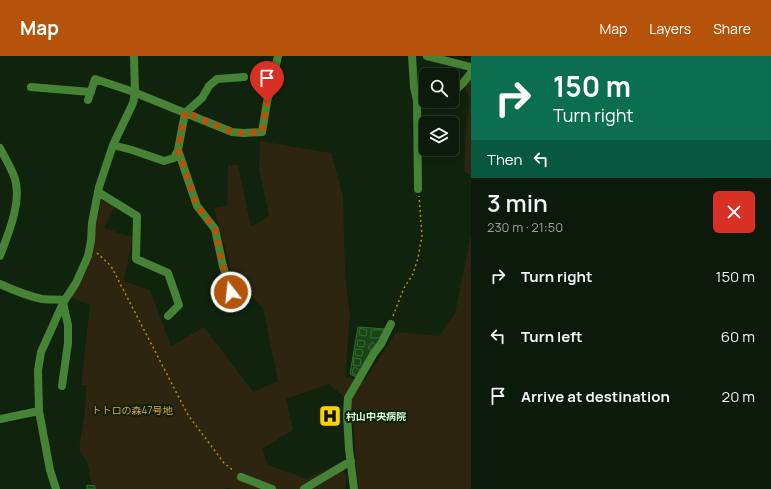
<!DOCTYPE html>
<html lang="en">
<head>
<meta charset="utf-8">
<style>
  body { margin:0; font-family:Manrope,"Noto Sans JP",sans-serif; background:#142313; color:#f1f3f6; height:100vh; display:flex; flex-direction:column; font-size:15px; white-space:nowrap }
  * { box-sizing:border-box; margin:0 }
  p { font-size:13px; color:#9aa19c }
  .icon { flex:none; width:22px; height:22px; fill:none; stroke:currentColor; stroke-width:2; stroke-linecap:round; stroke-linejoin:round }
  .map { position:relative; flex:1; overflow:hidden }
  .sheet { display:flex; flex-direction:column; background:#0b1a0a; width:300px }
  .sheet>* { flex:none }
  .guide { background:#0b6e4f; color:#fff; overflow:hidden }
  .buttons { position:absolute; left:419px; top:12px; display:grid; gap:8px }
  .buttons a { display:grid; place-items:center; width:40px; height:40px; border-radius:6px; background:#0b1a0a; box-shadow:0 2px 10px #0003,0 0 0 1px #2b382b; font-size:20px }
  .pin { position:absolute; display:grid; place-items:center; width:34px; height:34px; color:#fff; margin:-41px -17px; border-radius:50% 50% 50% 0; rotate:-45deg; box-shadow:0 0 4px #0007 }
  .pin .icon { rotate:45deg }
  .me { position:absolute; width:44px; margin:-22px; rotate:344deg; stroke-linejoin:round; filter:drop-shadow(0 0 3px #0008) }
  .turn { display:flex; align-items:center; gap:14px; height:84px; padding:0 16px; font-size:18px }
  .turn .icon { width:52px; height:52px; stroke-width:2.5 }
  .turn b { display:block; font-size:28px; line-height:34px }
  .then { display:flex; align-items:center; height:38px; padding:0 16px; background:#0003; gap:8px; font-size:15px }
  .round { display:grid; place-items:center; flex:none; width:42px; height:42px; border-radius:6px; background:#142313 }
  .head { display:flex; align-items:center; justify-content:space-between; height:68px; padding:0 16px }
  h1 { font-size:24px; font-weight:600; line-height:30px }
  ul { padding:0; list-style:none }
  li { display:flex; align-items:center; gap:12px; height:60px; padding:0 16px }
  li div { flex:1 }
  li b { display:block; font-size:15px }
  li em { font-style:normal }
  header { display:flex; align-items:center; gap:24px; box-sizing:border-box; height:56px; padding:0 20px; background:#b45309; color:#fff }
  header strong { font-size:19px }
  nav { display:flex; gap:22px; margin-inline-start:auto; font-size:14px }
  main { display:flex; flex:1; min-height:0 }
  .map>svg:first-child { display:block }
  .green { fill:#2d2510 }
  .building { fill:#1b4418; stroke:#2e712a }
  .lines { fill:none; stroke-linecap:round; stroke-linejoin:round }
  .path { stroke:#b78b2a; stroke-width:1.5; stroke-dasharray:2 3; stroke-linecap:butt }
  .minor { stroke:#478336; stroke-width:8 }
  .route { stroke:#b45309; stroke-width:7; stroke-dasharray:0 12.6 }
  .labels { text-anchor:middle; dominant-baseline:central; stroke-width:4; stroke-linejoin:round; paint-order:stroke }
  .park-label { font-size:10px; fill:#e39d57; stroke:#0f230d }
  .poi-label { font-size:10px; font-weight:bold; fill:#d6ffcf; stroke:#0f230d; text-anchor:start }
</style>
</head>
<body>
<header>
<strong>Map</strong>
<nav><a>Map</a><a>Layers</a><a>Share</a></nav>
</header>
<main>
<div class="map">
<svg width="471" height="433" viewBox="0 0 471 433">
  <rect width="100%" height="100%" fill="#0f230d"/>
  <!-- green -->
  <path class="green" d="M471,22V120L464,115L466,72L470,44L465,31Z
    M260,85L331,97L343,140L345,216L348,245L350,258L345,321L365,324L396,276L439,280L455,257L471,178V433H359L357,420L352,348L329,328L286,343L293,374L262,393L268,409L294,418L306,423L338,408L347,421L345,433H233L229,432L221,433H93L87,406L79,393L85,355L86,329H81L90,249L70,241L94,192L96,168L101,145L102,144L115,152L113,154L104,172L125,179L133,180L124,225L150,234L171,290L204,271L253,336L278,325L263,252L234,224L214,152L227,150L228,109H238L251,171L269,160L259,113Z"/>
  <!-- building -->
  <path class="building" d="M358,271L385,273L358,322L350,318Z
    M360,272L367,274L366,280L359,279Z
    M371,274H384L380,282H371Z
    M358,284L365,285L364,291L357,290Z
    M372,286L376,289L372,295L368,292Z
    M356,293L363,294L362,300L355,299Z
    M354,302L361,303L360,310L353,309Z
    M354,311L360,314L358,320L352,317Z
    M87,429L95,430V433H87Z"/>
  <g class="lines">
    <!-- path -->
    <path class="path" d="M97,197L111,210L188,359L224,407L234,415
      M393,260L404,232L413,218L418,202L422,180L419,140"/>
    <!-- minor -->
    <path class="minor" d="M412,0L414,31L417,45L418,133
      M427,0L471,11
      M31,31L91,36
      M452,37L463,27L471,17
      M88,44L95,23L131,35L232,76L244,77L262,76L267,46L278,0
      M113,89L132,94L164,105L174,102L178,94L185,57L202,42L209,30L217,23L244,21
      M0,92C5,102 12,113 15,123C22,147 8,178 0,200
      M178,94L197,150L215,173L223,210L231,236
      M98,136L137,160L136,203L168,217L179,249L168,260
      M0,228C13,234 28,240 42,243C50,244 58,243 65,244
      M62,330L68,287V269L63,247
      M0,363L39,355
      M241,421L272,433
      M56,433L50,414L39,355L38,314L41,296L51,274L63,247L76,227L88,200L91,185L92,167L99,131L113,89L133,47L135,37L134,0
      M304,433L351,405
      M354,433L349,393L347,359L348,342L374,297L381,288L391,268"/>
  </g>
  <g class="lines">
    <!-- route -->
    <path class="route" d="M231,236L223,210L215,173L197,150L178,94L185,56L232,76L244,77L262,76L267,46"/>
  </g>
  <!-- icons -->
  <defs>
    <g id="hospital-square" transform="scale(1.15)"><rect x="-9" y="-9" width="18" height="18" rx="4" fill="#fad400" stroke="#0f230d"/><path d="M-5-5h3v3.5h4V-5h3V5h-3V1.5h-4V5h-3Z" fill="#111"/></g>
  </defs>
  <g fill-rule="evenodd">
    <use href="#hospital-square" x="330" y="360"/>
  </g>
  <g class="labels">
    <!-- park labels -->
    <g class="park-label">
      <text x="132" y="354">トトロの森47号地</text>
    </g>
    <!-- poi labels -->
    <g class="poi-label">
      <text x="346" y="360">村山中央病院</text>
    </g>
  </g>
</svg>
<div class="buttons">
<a><svg class="icon" aria-label="search" viewBox="0 0 24 24"><circle cx="10" cy="10" r="6"/><path d="M15 15l6 6"/></svg></a>
<a><svg class="icon" aria-label="layers" viewBox="0 0 24 24"><path d="M12 4l9 5-9 5-9-5zM3 14l9 5 9-5"/></svg></a>
</div>
<div class="pin" style="left:267px;top:46px;background:#d93025"><svg class="icon" aria-label="arrive" viewBox="0 0 24 24"><path d="M6 21V4h12l-3 4 3 4H6"/></svg></div>
<svg class="me" style="left:231px;top:236px" viewBox="-20 -20 40 40"><circle r="17" fill="#b45309" stroke="#fff" stroke-width="3"/><path d="M0-11L8 9 0 5-8 9z" fill="#fff"/></svg>
</div>
<section class="sheet">
<div class="guide">
<div class="turn"><svg class="icon" aria-label="right" viewBox="0 0 24 24"><path d="M7 20v-9h11M14 6l5 5-5 5"/></svg><div><b>150 m</b>Turn right</div></div>
<div class="then">Then<svg class="icon" aria-label="left" viewBox="0 0 24 24"><path d="M17 20v-9H6M10 6l-5 5 5 5"/></svg></div>
</div>
<div class="head"><div><h1>3 min</h1><p>230 m · 21:50</p></div><a class="round" style="background:#d93025;color:#fff"><svg class="icon" aria-label="close" viewBox="0 0 24 24"><path d="M6 6l12 12M18 6L6 18"/></svg></a></div>
<ul>
<li><svg class="icon" aria-label="right" viewBox="0 0 24 24"><path d="M7 20v-9h11M14 6l5 5-5 5"/></svg><div><b>Turn right</b></div><em>150 m</em></li>
<li><svg class="icon" aria-label="left" viewBox="0 0 24 24"><path d="M17 20v-9H6M10 6l-5 5 5 5"/></svg><div><b>Turn left</b></div><em>60 m</em></li>
<li><svg class="icon" aria-label="arrive" viewBox="0 0 24 24"><path d="M6 21V4h12l-3 4 3 4H6"/></svg><div><b>Arrive at destination</b></div><em>20 m</em></li>
</ul>
</section>
</main>
</body>
</html>
